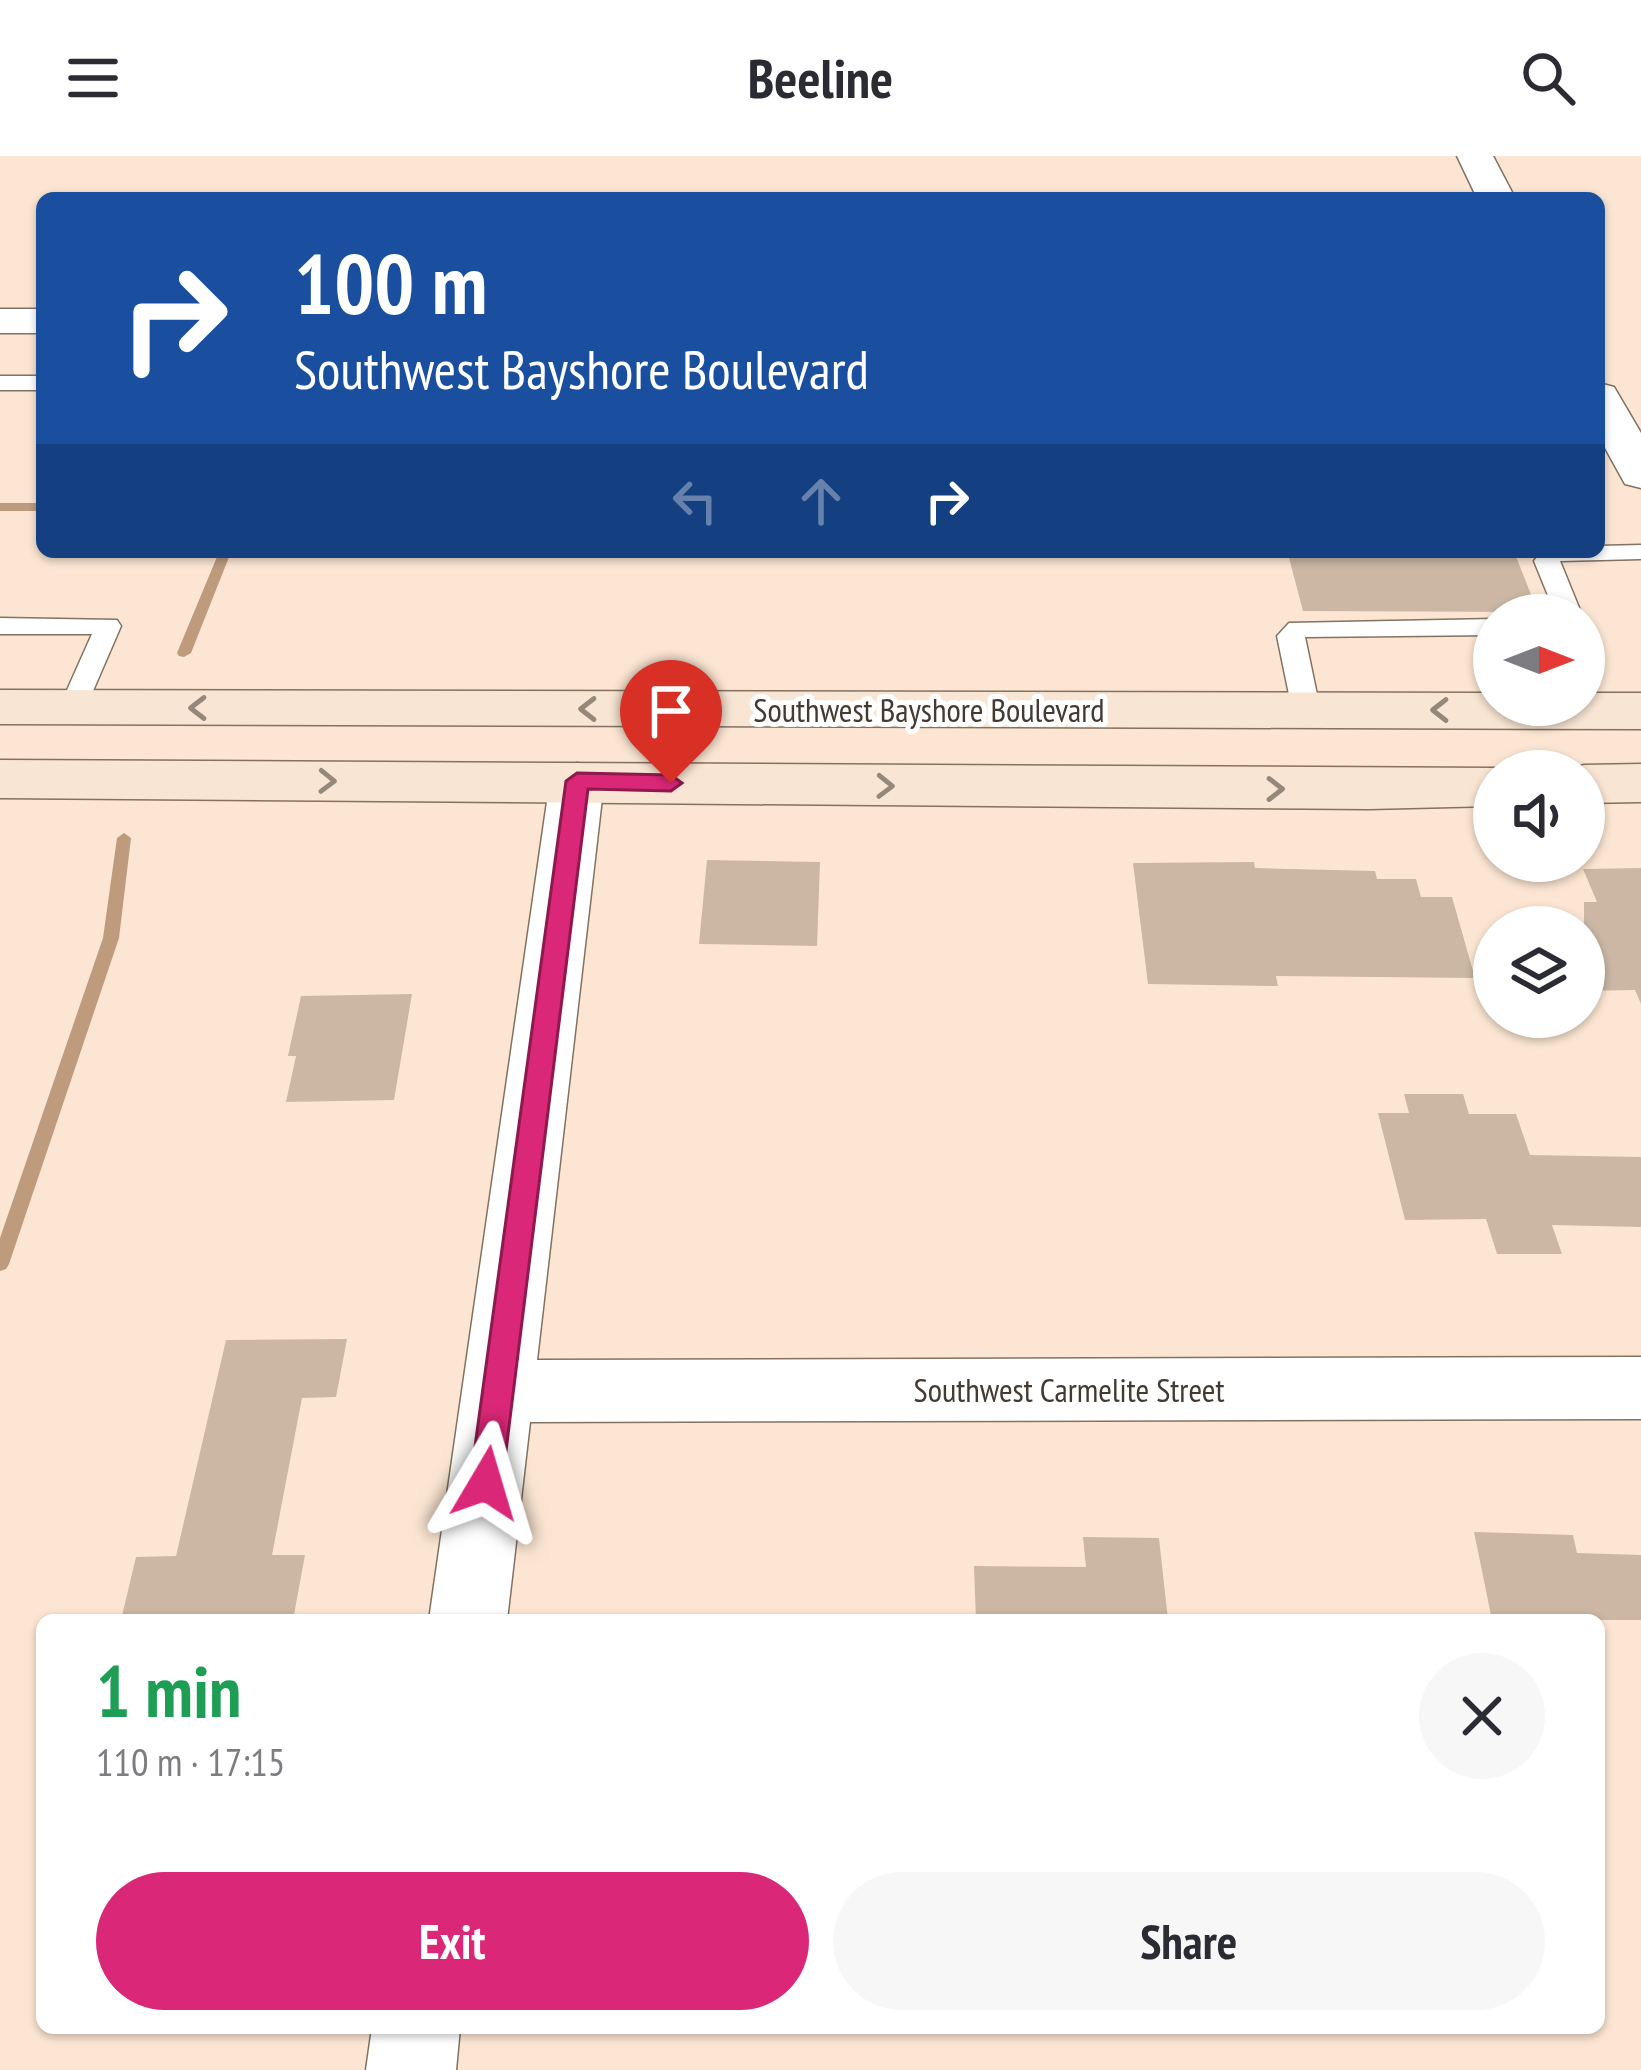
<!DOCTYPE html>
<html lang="en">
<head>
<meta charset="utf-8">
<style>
  body { margin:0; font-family:"PT Sans Narrow",sans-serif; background:#f7f7f7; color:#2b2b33; height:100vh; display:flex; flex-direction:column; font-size:45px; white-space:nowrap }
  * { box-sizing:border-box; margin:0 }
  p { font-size:39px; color:#7c7c81 }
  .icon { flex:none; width:66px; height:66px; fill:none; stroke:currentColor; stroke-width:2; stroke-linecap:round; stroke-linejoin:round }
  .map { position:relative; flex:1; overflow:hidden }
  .side { position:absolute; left:36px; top:1458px; width:1569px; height:420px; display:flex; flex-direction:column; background:#fff; border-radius:18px; box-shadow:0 3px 9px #0004 }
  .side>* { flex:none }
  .banner { position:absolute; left:36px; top:36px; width:1569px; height:366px; border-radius:18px; box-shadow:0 3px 9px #0004; background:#1a4fa0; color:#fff; overflow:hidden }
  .needle { width:78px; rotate:90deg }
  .buttons { position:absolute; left:1473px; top:438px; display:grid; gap:24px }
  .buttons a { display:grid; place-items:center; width:132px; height:132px; border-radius:50%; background:#fff; box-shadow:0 3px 9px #0004; font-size:60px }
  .pin { position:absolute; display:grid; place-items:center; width:102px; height:102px; color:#fff; margin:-123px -51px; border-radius:50% 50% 50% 0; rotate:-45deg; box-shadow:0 0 12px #0007 }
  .pin .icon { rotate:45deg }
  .me { position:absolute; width:132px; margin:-66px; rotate:7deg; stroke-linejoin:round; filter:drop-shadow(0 0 9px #0008) }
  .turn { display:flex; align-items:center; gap:42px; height:252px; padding:0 60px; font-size:54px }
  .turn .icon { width:156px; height:156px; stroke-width:2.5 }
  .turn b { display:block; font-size:84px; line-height:102px }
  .lanes { display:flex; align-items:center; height:114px; padding:0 60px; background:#0003; justify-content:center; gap:60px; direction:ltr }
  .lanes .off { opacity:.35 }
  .round { display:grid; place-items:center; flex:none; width:126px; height:126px; border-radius:63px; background:#f7f7f7 }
  .overview { display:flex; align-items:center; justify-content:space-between; height:204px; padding:0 60px }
  h1 { font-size:72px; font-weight:700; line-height:90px; color:#1e9e55 }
  .button { display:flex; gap:24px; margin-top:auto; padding:24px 60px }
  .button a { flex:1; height:138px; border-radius:72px; background:#db2777; color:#fff; font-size:48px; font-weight:700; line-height:138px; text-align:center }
  .button a+a { background:#f7f7f7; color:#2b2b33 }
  header { display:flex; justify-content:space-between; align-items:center; height:156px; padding:0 60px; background:#fff; font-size:54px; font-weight:700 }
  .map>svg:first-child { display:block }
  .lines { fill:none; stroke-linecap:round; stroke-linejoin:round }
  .stream { fill:#bd9b7c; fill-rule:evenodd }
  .building { fill:#cbb7a4 }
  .lane-casing { stroke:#847160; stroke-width:3 }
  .street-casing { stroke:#847160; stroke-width:3 }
  .secondary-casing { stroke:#847160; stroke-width:3 }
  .lane { fill:#fff; fill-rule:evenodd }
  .street { fill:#fff; fill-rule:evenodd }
  .secondary { fill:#f8e5d3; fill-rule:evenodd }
  .oneway { stroke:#94887b }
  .route { fill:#db2777; stroke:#8e194d; stroke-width:3 }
  .labels { text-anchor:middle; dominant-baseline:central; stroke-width:10; stroke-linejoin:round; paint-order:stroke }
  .street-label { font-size:33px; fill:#433b33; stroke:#fff }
</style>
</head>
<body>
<header><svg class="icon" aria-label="menu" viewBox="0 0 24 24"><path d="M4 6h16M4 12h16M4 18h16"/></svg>Beeline<svg class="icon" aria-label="search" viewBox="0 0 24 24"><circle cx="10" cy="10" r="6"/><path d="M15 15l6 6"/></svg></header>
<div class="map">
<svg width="1641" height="1914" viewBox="0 0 1641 1914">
  <rect width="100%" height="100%" fill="#fce6d3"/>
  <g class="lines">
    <!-- stream -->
    <path class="stream" d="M0,347H42V355H0Z
      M219,396H231L191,497L184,501L179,500L177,497Z
      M124,677L131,682L119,782L9,1108L6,1113L0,1115V1082L103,782L117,682Z"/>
  </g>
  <!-- building -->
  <path class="building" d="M1288,398H1515L1538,456L1303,455Z
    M707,704L820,706L817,790L699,788Z
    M1254,706L1255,712L1375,715L1377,723H1416L1421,741H1452L1475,822L1276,820L1278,830L1148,828L1133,707Z
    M1641,712V848L1635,834L1584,835V746H1597L1583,713Z
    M412,838L394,944L286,946L296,900H288L301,840Z
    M1404,938H1463L1469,958H1516L1530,999L1641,1001V1071L1552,1069L1562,1098H1497L1486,1063L1405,1064L1378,957H1409Z
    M347,1183L336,1241L302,1242L272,1399H305L293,1464H121L136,1401L176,1400L226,1184Z
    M1474,1376L1573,1379L1577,1397L1641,1399V1464H1492Z
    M1083,1381L1159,1382L1168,1464H976L974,1410L1086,1411Z"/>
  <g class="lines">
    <!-- lane casing -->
    <g class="lane-casing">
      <path id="lane" d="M0,220H42V234H0Z
        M1641,389V403L1560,405L1582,459H1556L1534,405L1541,396H1599V390Z
        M0,462L117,464L121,470L83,558H63L59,552L92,478H0Z
        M1494,463V479L1305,481L1320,553L1306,562L1292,553L1277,480L1289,467Z"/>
    </g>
    <!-- street casing -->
    <g class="street-casing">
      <path id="street" d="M1457,0H1493L1515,42H1477Z
        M0,153H42V177H0Z
        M1599,227L1614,231L1641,277V332L1625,328L1599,281Z
        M577,607L596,612L604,625L537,1204L1641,1201V1263L530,1266L507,1464H429L550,625L558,612Z
        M372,1872H460L456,1914H366Z"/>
    </g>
    <!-- secondary casing -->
    <g class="secondary-casing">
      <path id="secondary" d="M0,534L1494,537V549H1584V537H1641V573L0,568Z
        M0,604L1494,612L1505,615H1494V650L1369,653L0,642Z
        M1641,608V646L1584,647V615H1564L1584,609Z"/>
    </g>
    <!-- lane -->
    <use href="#lane" class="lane"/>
    <!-- street -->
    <use href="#street" class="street"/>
    <!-- secondary -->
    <use href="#secondary" class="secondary"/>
  </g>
  <!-- one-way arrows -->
  <defs><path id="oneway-chevron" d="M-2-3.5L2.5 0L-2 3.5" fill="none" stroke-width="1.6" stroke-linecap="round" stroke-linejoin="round" transform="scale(3)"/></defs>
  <g class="oneway">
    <use href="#oneway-chevron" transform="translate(198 552) rotate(-180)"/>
    <use href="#oneway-chevron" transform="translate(588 553) rotate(-180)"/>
    <use href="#oneway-chevron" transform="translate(1440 554) rotate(-180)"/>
    <use href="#oneway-chevron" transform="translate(327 625) rotate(1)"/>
    <use href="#oneway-chevron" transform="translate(885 630) rotate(1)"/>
    <use href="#oneway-chevron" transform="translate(1275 633)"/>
  </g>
  <!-- route -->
  <path class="route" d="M577,617L671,619L682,627L671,635L588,633L502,1327L497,1337L486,1341L475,1337L470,1327L566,625Z"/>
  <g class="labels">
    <!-- street labels -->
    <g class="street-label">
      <text x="929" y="553">Southwest Bayshore Boulevard</text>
      <text x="1069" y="1233">Southwest Carmelite Street</text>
    </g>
  </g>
</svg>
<div class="buttons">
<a><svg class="needle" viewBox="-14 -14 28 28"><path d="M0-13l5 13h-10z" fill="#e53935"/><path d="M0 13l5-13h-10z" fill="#7c7c81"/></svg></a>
<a><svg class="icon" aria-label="sound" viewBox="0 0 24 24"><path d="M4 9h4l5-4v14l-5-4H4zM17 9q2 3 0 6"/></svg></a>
<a><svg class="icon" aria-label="layers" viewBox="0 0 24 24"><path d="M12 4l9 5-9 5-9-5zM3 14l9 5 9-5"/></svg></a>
</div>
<div class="pin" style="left:671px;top:627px;background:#d93025"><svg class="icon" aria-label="arrive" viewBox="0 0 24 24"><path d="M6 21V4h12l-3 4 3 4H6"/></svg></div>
<svg class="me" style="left:486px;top:1327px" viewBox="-20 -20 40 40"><path d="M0-17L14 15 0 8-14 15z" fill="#db2777" stroke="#fff" stroke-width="4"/></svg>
<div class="banner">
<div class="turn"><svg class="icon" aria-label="right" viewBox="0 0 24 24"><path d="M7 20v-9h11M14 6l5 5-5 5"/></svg><div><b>100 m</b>Southwest Bayshore Boulevard</div></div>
<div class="lanes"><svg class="icon off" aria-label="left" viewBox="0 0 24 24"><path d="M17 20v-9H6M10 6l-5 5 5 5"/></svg><svg class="icon off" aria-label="ahead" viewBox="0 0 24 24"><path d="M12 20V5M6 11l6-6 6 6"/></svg><svg class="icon" aria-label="right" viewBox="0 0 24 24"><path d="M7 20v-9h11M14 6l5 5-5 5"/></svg></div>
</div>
<section class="side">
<div class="overview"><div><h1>1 min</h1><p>110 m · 17:15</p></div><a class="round"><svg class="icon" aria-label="close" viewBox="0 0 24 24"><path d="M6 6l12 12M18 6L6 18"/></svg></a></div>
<div class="button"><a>Exit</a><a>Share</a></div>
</section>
</div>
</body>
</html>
